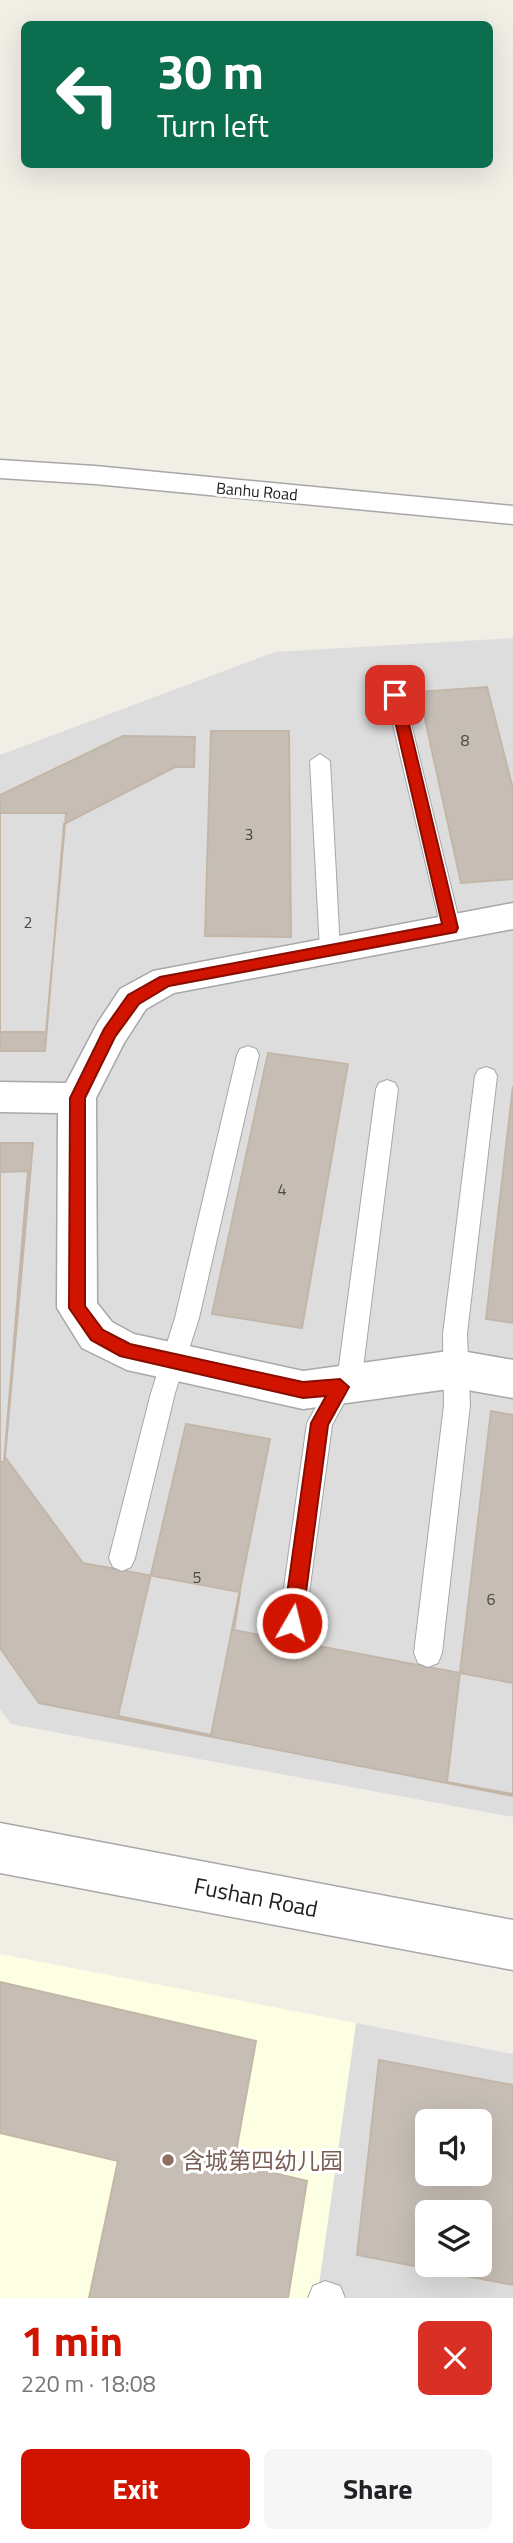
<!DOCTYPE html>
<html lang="en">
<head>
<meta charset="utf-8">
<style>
  body { margin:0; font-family:"Titillium Web","Noto Sans SC",sans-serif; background:#f6f6f6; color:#202124; height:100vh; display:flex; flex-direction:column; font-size:26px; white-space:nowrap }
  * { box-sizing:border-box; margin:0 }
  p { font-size:23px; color:#757577 }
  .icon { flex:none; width:38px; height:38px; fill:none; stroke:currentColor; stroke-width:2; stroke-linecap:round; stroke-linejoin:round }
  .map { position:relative; height:2298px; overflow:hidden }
  .side { display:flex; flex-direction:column; background:#fff; flex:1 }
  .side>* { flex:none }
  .top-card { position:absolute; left:21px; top:21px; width:472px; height:147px; border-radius:10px; box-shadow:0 7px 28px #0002; background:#0b6e4f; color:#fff; overflow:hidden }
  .buttons { position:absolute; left:415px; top:2109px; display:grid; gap:14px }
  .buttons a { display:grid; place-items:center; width:77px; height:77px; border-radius:10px; background:#fff; box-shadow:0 7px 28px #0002; font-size:35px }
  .pin { position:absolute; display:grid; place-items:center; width:60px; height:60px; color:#fff; margin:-30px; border-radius:14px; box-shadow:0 4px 10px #0006 }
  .me { position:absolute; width:77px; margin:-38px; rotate:8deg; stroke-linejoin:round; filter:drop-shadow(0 0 5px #0008) }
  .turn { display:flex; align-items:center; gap:24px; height:147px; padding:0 21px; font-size:32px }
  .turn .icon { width:91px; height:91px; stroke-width:2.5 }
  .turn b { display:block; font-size:49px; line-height:60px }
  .round { display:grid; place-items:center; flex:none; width:74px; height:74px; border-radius:10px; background:#f6f6f6 }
  .headline { display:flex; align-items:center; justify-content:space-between; height:119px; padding:0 21px }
  h1 { font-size:42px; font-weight:700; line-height:52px; color:#d01400 }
  .button { display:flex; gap:14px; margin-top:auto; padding:14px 21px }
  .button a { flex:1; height:80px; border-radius:10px; background:#d01400; color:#fff; font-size:28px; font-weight:700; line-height:80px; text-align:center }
  .button a+a { background:#f6f6f6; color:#202124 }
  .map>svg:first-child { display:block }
  .residential { fill:#dedddd; fill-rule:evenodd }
  .education { fill:#fcffe1 }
  .building { fill:#c6beb5; stroke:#c3b6a8; stroke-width:2; fill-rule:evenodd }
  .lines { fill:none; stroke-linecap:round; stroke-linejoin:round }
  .service-casing { stroke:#a7a7a7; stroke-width:2 }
  .minor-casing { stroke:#a7a7a7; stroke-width:3 }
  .tertiary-casing { stroke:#a7a7a7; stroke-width:3 }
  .service { fill:#fff; fill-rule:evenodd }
  .minor { fill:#fff; fill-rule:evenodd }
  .tertiary { fill:#fff; fill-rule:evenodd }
  .route { fill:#d01400; stroke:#870d00; stroke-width:2 }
  .education-dot { fill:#8d6e63; stroke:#fff; stroke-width:2.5 }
  .labels { text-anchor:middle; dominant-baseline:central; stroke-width:6; stroke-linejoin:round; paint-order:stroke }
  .far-street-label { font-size:16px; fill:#202020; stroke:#fff }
  .number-label { font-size:16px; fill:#4a4845 }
  .near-street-label { font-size:23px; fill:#202020; stroke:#fff }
  .near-education-label { font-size:23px; fill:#785e54; stroke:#fff; text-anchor:start }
</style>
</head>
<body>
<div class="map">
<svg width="513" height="2298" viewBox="0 0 513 2298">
  <rect width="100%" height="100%" fill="#f1eee6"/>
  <!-- residential -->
  <path class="residential" d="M513,638V1817L11,1724L0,1709V755L275,652Z
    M356,2023L513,2054V2298H317ZM427,2121H480V2174H427ZM427,2212H480V2264H427Z"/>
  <!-- education -->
  <path class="education" d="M0,1954L356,2023L317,2298H0Z"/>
  <!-- building -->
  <path class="building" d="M487,687L513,789V879L461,883L419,692Z
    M211,731H289L291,937L205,936Z
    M123,736L195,737L194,767H175L64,824L45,1051H0V795Z
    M0,813H66L46,1032H0Z
    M268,1053L348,1064L302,1328L212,1314Z
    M513,1086V1323L486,1319Z
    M0,1143H33L5,1457L83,1563L240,1592L234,1630L513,1683V1796L39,1703L0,1648Z
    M28,1171L4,1462H0V1172Z
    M491,1411L513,1415V1794L447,1782Z
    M186,1424L270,1439L211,1735L118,1716Z
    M0,1982L256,2041L234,2163L307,2181L288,2298H89L118,2161L0,2133Z
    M379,2060L513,2085V2285L357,2255ZM427,2121H480V2174H427ZM427,2212H480V2264H427Z"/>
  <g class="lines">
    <!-- service casing -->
    <g class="service-casing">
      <path id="service" d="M395,689L404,695L461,928L458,934H444L441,928L386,695Z
        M320,754L330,761L340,950L337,956H323L320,950L310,761Z
        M248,1046L256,1049L259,1055L199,1318L175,1393L135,1558L131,1567L122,1571L113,1567L109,1558L151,1393L175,1318L237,1055L240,1049Z
        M486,1067L494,1070L497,1076L467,1334L470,1405L442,1653L438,1663L428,1667L418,1663L414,1653L444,1405L443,1334L475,1076L478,1070Z
        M387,1080L395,1083L398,1089L363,1368L332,1425L305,1623L302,1632L292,1636L282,1632L279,1623L307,1423L339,1366L376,1089L379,1083Z
        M325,2281L340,2286L345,2298H308L313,2286Z"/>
    </g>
    <!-- minor casing -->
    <g class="minor-casing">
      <path id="minor" d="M513,903V929L174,993L146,1009L124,1043L96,1098L97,1303L112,1322L134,1334L303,1371L456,1350L513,1360V1398L456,1388L303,1409L127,1370L82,1348L57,1308L58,1113L0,1112V1082L66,1083L97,1024L120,989L153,971Z"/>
    </g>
    <!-- tertiary casing -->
    <g class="tertiary-casing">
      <path id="tertiary" d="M0,460L95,466L513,506V524L95,484L0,478Z
        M0,1823L513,1920V1970L0,1873Z"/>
    </g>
    <!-- service -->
    <use href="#service" class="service"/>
    <!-- minor -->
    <use href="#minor" class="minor"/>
    <!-- tertiary -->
    <use href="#tertiary" class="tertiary"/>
  </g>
  <!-- route -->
  <path class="route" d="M395,691L402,695L458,928L456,932L169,986L139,1004L115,1037L85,1098V1306L103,1330L130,1344L303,1382L340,1379L349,1387L328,1425L302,1623L299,1629L292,1632L286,1629L283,1623L311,1423L326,1396L303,1398L120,1356L91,1340L69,1308L70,1098L104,1029L128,995L160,977L442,924L389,695Z"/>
  <!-- markers -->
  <circle class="education-dot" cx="168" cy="2160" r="7"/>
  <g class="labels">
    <!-- far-street labels -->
    <g class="far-street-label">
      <text transform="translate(257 491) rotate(5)">Banhu Road</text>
    </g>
    <!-- number labels -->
    <g class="number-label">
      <text x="465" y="740">8</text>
      <text x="249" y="834">3</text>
      <text x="28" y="922">2</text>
      <text x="282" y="1189">4</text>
      <text x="197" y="1577">5</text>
      <text x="491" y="1599">6</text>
    </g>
    <!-- near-street labels -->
    <g class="near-street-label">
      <text transform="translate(256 1897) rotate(11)">Fushan Road</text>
    </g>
    <!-- near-education labels -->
    <g class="near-education-label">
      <text x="182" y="2160">含城第四幼儿园</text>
    </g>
  </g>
</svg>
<div class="buttons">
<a><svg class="icon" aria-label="sound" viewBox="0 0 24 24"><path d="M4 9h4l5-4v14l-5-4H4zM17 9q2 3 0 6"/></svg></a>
<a><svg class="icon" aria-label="layers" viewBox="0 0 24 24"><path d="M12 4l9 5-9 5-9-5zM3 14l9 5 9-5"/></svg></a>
</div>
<div class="pin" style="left:395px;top:695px;background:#d93025"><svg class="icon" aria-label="arrive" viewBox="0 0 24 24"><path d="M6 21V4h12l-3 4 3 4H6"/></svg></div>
<svg class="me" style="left:292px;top:1623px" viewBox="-20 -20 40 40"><circle r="17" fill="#d01400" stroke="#fff" stroke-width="3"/><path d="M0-11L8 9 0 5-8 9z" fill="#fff"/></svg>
<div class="top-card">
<div class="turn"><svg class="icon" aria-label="left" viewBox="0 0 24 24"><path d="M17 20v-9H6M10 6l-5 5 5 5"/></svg><div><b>30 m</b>Turn left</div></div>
</div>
</div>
<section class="side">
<div class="headline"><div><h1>1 min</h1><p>220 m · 18:08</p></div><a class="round" style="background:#d93025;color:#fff"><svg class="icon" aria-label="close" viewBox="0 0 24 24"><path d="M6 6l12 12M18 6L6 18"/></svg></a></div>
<div class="button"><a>Exit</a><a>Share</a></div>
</section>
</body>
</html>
